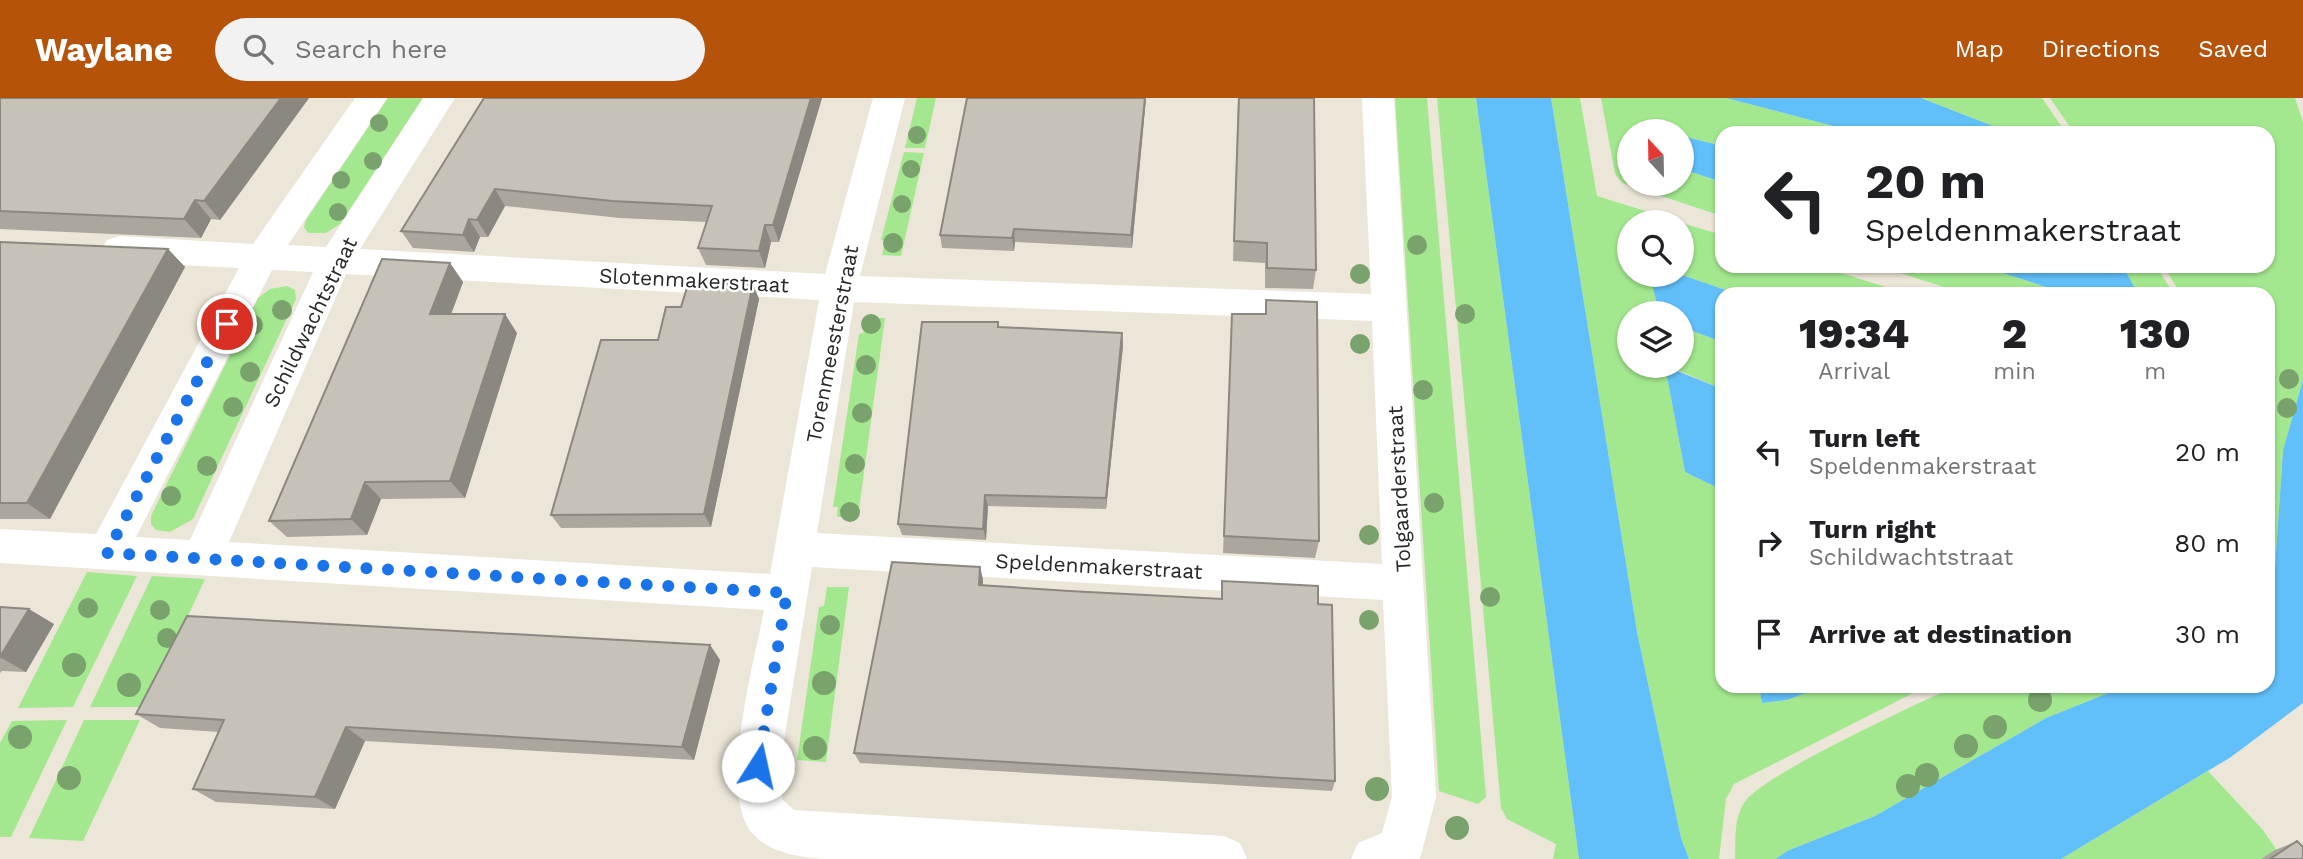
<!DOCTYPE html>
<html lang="en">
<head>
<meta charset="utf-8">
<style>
  body { margin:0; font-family:"Work Sans",sans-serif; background:#f2f2f2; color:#202124; height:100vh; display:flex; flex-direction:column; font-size:26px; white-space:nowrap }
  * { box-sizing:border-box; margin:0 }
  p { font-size:23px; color:#757577 }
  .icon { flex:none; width:38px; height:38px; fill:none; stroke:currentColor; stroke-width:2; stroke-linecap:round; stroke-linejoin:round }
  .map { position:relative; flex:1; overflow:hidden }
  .drawer { position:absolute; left:1715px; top:189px; width:560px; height:406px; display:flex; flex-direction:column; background:#fff; border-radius:21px; box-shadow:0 2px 5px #0004 }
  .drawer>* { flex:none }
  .banner { position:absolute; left:1715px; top:28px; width:560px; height:147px; border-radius:21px; box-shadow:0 2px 5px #0004; background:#fff; color:#202124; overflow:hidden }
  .needle { width:46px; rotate:338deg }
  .fabs { position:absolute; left:1617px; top:21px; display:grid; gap:14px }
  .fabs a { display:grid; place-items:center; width:77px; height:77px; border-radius:50%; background:#fff; box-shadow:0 2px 5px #0004; font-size:35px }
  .pin { position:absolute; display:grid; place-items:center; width:60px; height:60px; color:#fff; margin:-30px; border:4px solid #fff; border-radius:50%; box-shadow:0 2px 7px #0007 }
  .me { position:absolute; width:77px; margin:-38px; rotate:10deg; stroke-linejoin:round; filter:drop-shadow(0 0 5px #0008) }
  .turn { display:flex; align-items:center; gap:24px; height:147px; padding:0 35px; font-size:32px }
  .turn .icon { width:91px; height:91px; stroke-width:2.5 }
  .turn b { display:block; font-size:49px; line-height:60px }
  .eta { display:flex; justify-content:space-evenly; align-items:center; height:119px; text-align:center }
  .eta b { font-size:42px; font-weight:800; line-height:49px }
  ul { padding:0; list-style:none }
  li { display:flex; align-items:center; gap:21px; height:91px; padding:0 35px }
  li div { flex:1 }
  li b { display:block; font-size:26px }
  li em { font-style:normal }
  header { display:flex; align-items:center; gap:42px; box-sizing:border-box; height:98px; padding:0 35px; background:#b45309; color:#fff }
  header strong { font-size:33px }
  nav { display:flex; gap:38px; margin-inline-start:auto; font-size:24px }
  .search { width:490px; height:63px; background:#f2f2f2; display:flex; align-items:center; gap:18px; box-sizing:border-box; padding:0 24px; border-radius:38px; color:#757577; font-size:26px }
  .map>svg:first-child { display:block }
  .green { fill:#a3e88f }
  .water { fill:#61bff9 }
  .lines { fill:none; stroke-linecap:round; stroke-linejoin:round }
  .minor { fill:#fff; fill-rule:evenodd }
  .tree { fill:#79a26c }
  .wall { fill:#aba79e }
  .shaded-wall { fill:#8b8881 }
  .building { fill:#c7c2b8; stroke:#8b8881; stroke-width:2 }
  .route { stroke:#1a73e8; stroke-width:12; stroke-dasharray:0 21.6 }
  .labels { text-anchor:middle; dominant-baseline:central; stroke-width:5; stroke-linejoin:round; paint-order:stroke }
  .street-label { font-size:21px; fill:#282828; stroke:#fff }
</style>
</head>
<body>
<header>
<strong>Waylane</strong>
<div class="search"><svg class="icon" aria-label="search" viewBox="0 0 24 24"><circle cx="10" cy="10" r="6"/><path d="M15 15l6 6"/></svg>Search here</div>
<nav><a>Map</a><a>Directions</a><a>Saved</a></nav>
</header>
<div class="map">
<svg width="2303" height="761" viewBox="0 0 2303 761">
  <rect width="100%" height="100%" fill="#ece6d8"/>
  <!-- green -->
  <path class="green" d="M388,0H423L340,126L326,135H308L304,129L306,122Z
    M917,0H936L925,50H905Z
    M1395,0H1427L1486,699L1478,706L1439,693Z
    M1437,0H1476L1579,761H1553L1556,746L1507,721L1501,710Z
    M1551,0H1580L1597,98L1681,124H1629V177H1650L1659,215H1629V268H1665L1685,374L1722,392V588H1759L1762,605L1787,602L1824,588H1927L1734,686L1726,701L1719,761H1689L1681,740L1637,534Z
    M1601,0H1726L1860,35H1722V48L1682,38V33H1661L1635,27L1636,33H1629V86H1682V71L1722,84V118L1622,85L1615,76Z
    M1921,0H2042L2066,35H2011Z
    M2050,0H2295L2303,24V282L2283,352L2273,500L2268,505V196H2181L2163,168H2268V35H2074Z
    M904,54L924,55L901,158L882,157L885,143L881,142Z
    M1682,125L1722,137V168H1819L1908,196H1737L1682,177Z
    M1878,168H1981L2068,196H1966Z
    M2123,168H2156L2174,196H2138Z
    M287,188L295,192L296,201L193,421L170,434L156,432L151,426V418L258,200L270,191Z
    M866,220H885L858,419H837L838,409H833L859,236L863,235Z
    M1682,229L1722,244V291L1668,268H1682Z
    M87,474L137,478L73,609L18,610Z
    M152,478L205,481L146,609H90Z
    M827,489H849L826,664L797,662L819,509L824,508Z
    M1955,588H2126L2046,620L1875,718L1787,753L1776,761H1735C1736,745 1733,722 1744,705C1761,677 1918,606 1955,588Z
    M67,622L11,739H0V645L12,623Z
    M84,622H140L83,743L29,740Z
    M2208,673L2263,732L2280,757L2274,761H2061Z"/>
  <!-- water -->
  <path class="water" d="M1476,0H1551L1637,534L1681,740L1689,761H1579Z
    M1726,0H1921L2011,35H1860Z
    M1682,38L1722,48V84L1682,71Z
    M1981,168H2123L2138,196H2068Z
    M1650,177H1682L1737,196H1722V244L1682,229V215H1659Z
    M1665,268L1722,291V392L1685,374Z
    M2303,282V605L2231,659L2061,761H1776L1787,753L1875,718L2046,620L2126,588H2268V505L2273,500L2283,352Z
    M1759,588H1824L1787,602L1762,605Z"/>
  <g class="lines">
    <!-- minor -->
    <path class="minor" d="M355,0H387L288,147L326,149L423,0H455L360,151L825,176L873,0H905L860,178L1371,196L1362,0H1394L1436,699L1420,761H1351L1358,745L1382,735L1392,699L1383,502L812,469L780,668L782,701L794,712L1224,738L1240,745L1247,761H829C804,760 772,756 754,737C716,699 755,562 764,512L0,465V431L96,436L239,170L119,164L107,160L102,151L107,142L119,138L253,146ZM272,172L313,174L190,442L136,439ZM346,176L819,202L770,476L229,444ZM854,204L1372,223L1382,466L817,435Z"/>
  </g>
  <!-- trees -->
  <g class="tree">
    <circle cx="379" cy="25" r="9"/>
    <circle cx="917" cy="37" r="9"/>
    <circle cx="373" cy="63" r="9"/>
    <circle cx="911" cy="71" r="9"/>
    <circle cx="341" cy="82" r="9"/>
    <circle cx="902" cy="106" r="9"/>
    <circle cx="338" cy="114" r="9"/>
    <circle cx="893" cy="145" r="10"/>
    <circle cx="1417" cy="147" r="10"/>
    <circle cx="1360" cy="176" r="10"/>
    <circle cx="282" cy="212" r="10"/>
    <circle cx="1465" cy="216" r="10"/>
    <circle cx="871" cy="226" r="10"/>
    <circle cx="253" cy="227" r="10"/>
    <circle cx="1360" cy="246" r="10"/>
    <circle cx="866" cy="267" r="10"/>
    <circle cx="250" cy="274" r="10"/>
    <circle cx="2289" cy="281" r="10"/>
    <circle cx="1423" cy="292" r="10"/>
    <circle cx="233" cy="309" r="10"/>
    <circle cx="2287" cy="310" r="10"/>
    <circle cx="862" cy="315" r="10"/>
    <circle cx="855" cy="366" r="10"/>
    <circle cx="207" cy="368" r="10"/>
    <circle cx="171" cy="398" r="10"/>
    <circle cx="1434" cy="405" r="10"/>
    <circle cx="850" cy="414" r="10"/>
    <circle cx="1369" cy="437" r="10"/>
    <circle cx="1490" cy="499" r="10"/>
    <circle cx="88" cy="510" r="10"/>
    <circle cx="160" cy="512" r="10"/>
    <circle cx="1369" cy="522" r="10"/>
    <circle cx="830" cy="527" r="10"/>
    <circle cx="167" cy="540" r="10"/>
    <circle cx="74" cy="567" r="12"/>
    <circle cx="824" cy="585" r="12"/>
    <circle cx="129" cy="587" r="12"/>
    <circle cx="2040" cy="602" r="12"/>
    <circle cx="1995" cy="629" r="12"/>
    <circle cx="20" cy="639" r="12"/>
    <circle cx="1966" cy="648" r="12"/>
    <circle cx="815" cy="650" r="12"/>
    <circle cx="1927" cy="677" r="12"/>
    <circle cx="69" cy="680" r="12"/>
    <circle cx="1908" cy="688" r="12"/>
    <circle cx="1377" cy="691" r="12"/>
    <circle cx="1457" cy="730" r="12"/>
  </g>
  <!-- wall -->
  <path class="wall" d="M0,0H309L220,122L211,121L201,140L0,131Z
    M484,0H822L779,144H771L765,170L706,167L698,150L707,124L620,120L505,108L488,139H480L474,154L413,150L401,133Z
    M1146,0L1132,150L1015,144L1014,153L942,150L940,137Z
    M1238,0H1314L1316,172L1313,191L1265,190V165L1233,163Z
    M0,144L168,151L185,169L50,421H0Z
    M450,165L463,184L451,216L517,235L465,400L381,401L367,437L287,439L269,423Z
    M753,186L759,201L711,429L561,430L551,417L658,242L681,209Z
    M1266,202L1319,443L1315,460L1223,455L1232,216H1265Z
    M999,229L1122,235L1123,248L1106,411L988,408L986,442L902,437L898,426Z
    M980,469L983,482L982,488L1221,501L1222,483L1318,506L1335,683L1332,693L860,665L854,655Z
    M0,509L54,526L26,574L2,573L0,575Z
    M710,547L720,562L694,662L365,643L335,711L216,704L193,691L219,634L160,630L136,616Z
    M2297,743L2303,761H2261L2275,752Z"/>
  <!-- shaded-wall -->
  <path class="shaded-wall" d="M281,0H309L220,122L204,103Z
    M811,0H822L779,144L773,127Z
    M1145,0H1146L1132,150L1131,137Z
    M495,91L505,108L488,139L477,122Z
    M195,102L211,121L201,140L184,121Z
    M469,121L480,139L474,154L463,137Z
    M765,127L771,144L765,170L759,153Z
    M1014,131L1015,144L1014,153L1012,140Z
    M168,151L185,169L50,421L27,405Z
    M450,165L463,184L444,235L430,216Z
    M753,186L759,201L711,429L704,416Z
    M505,216L517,235L465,400L450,383Z
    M1122,235L1123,248L1106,411V400Z
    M365,384L381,401L367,437L351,421Z
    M985,397L988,408L986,442L983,431Z
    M980,469L983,482L982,500L979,487Z
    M29,511L54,526L26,574L0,559Z
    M710,547L720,562L694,662L682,649Z
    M346,629L365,643L335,711L315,699Z"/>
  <!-- building -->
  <path class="building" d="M0,0H281L204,103L195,102L184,121L0,113Z
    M484,0H811L773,127H765L759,153L698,150L712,108L612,103L495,91L477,122L469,121L463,137L401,133Z
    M967,0H1145L1131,137L1014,131L1012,140L940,137Z
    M1239,0H1314L1316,172L1267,170V145L1234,143Z
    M0,144L168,151L27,405H0Z
    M382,161L450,165L430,216H505L450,383L365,384L351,421L269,423Z
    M689,183L753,186L704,416L551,417L601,242H658L666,209H681Z
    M1266,202L1317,204L1319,443L1224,438L1232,216H1266Z
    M922,224H998V229L1122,235L1106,400L985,397L983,431L898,426Z
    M892,464L980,469L979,487L1069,493L1222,501V483L1318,488V506L1332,507L1335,683L854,655Z
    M0,509L29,511L0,559Z
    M187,518L710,547L682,649L346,629L315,699L193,691L224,622L136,616Z
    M2297,743L2303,749V761H2270Z"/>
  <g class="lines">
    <!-- route -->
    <path class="route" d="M227,226L107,455L787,495L758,668"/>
  </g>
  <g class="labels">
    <!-- street labels -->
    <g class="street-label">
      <text transform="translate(694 182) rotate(3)">Slotenmakerstraat</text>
      <text transform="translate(310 224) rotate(-64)">Schildwachtstraat</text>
      <text transform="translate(832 246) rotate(-79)">Torenmeesterstraat</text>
      <text transform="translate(1399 391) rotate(-93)">Tolgaarderstraat</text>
      <text transform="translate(1099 468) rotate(3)">Speldenmakerstraat</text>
    </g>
  </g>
</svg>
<div class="fabs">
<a><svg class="needle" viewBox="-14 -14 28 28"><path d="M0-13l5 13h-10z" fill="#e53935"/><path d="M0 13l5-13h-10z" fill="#757577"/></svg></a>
<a><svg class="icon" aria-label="search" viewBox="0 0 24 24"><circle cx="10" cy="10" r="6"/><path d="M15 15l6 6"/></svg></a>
<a><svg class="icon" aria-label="layers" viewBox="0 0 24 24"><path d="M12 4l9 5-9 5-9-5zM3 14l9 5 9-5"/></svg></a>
</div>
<div class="pin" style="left:227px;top:226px;background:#d93025"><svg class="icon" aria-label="arrive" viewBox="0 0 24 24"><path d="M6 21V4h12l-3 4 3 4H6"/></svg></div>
<svg class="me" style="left:758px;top:668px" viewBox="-20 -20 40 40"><circle r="19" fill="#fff"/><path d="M0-13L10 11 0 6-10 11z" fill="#1a73e8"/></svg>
<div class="banner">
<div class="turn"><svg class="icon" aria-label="left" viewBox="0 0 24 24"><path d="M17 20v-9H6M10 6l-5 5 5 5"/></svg><div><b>20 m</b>Speldenmakerstraat</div></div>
</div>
<section class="drawer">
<div class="eta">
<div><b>19:34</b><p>Arrival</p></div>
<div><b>2</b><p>min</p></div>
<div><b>130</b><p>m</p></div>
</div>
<ul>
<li><svg class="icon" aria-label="left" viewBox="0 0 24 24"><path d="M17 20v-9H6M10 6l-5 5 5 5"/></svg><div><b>Turn left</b><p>Speldenmakerstraat</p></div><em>20 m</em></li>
<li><svg class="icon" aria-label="right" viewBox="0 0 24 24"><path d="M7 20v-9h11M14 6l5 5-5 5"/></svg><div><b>Turn right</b><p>Schildwachtstraat</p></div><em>80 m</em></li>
<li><svg class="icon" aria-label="arrive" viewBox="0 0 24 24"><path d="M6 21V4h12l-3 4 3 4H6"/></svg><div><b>Arrive at destination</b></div><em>30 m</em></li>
</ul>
</section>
</div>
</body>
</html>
